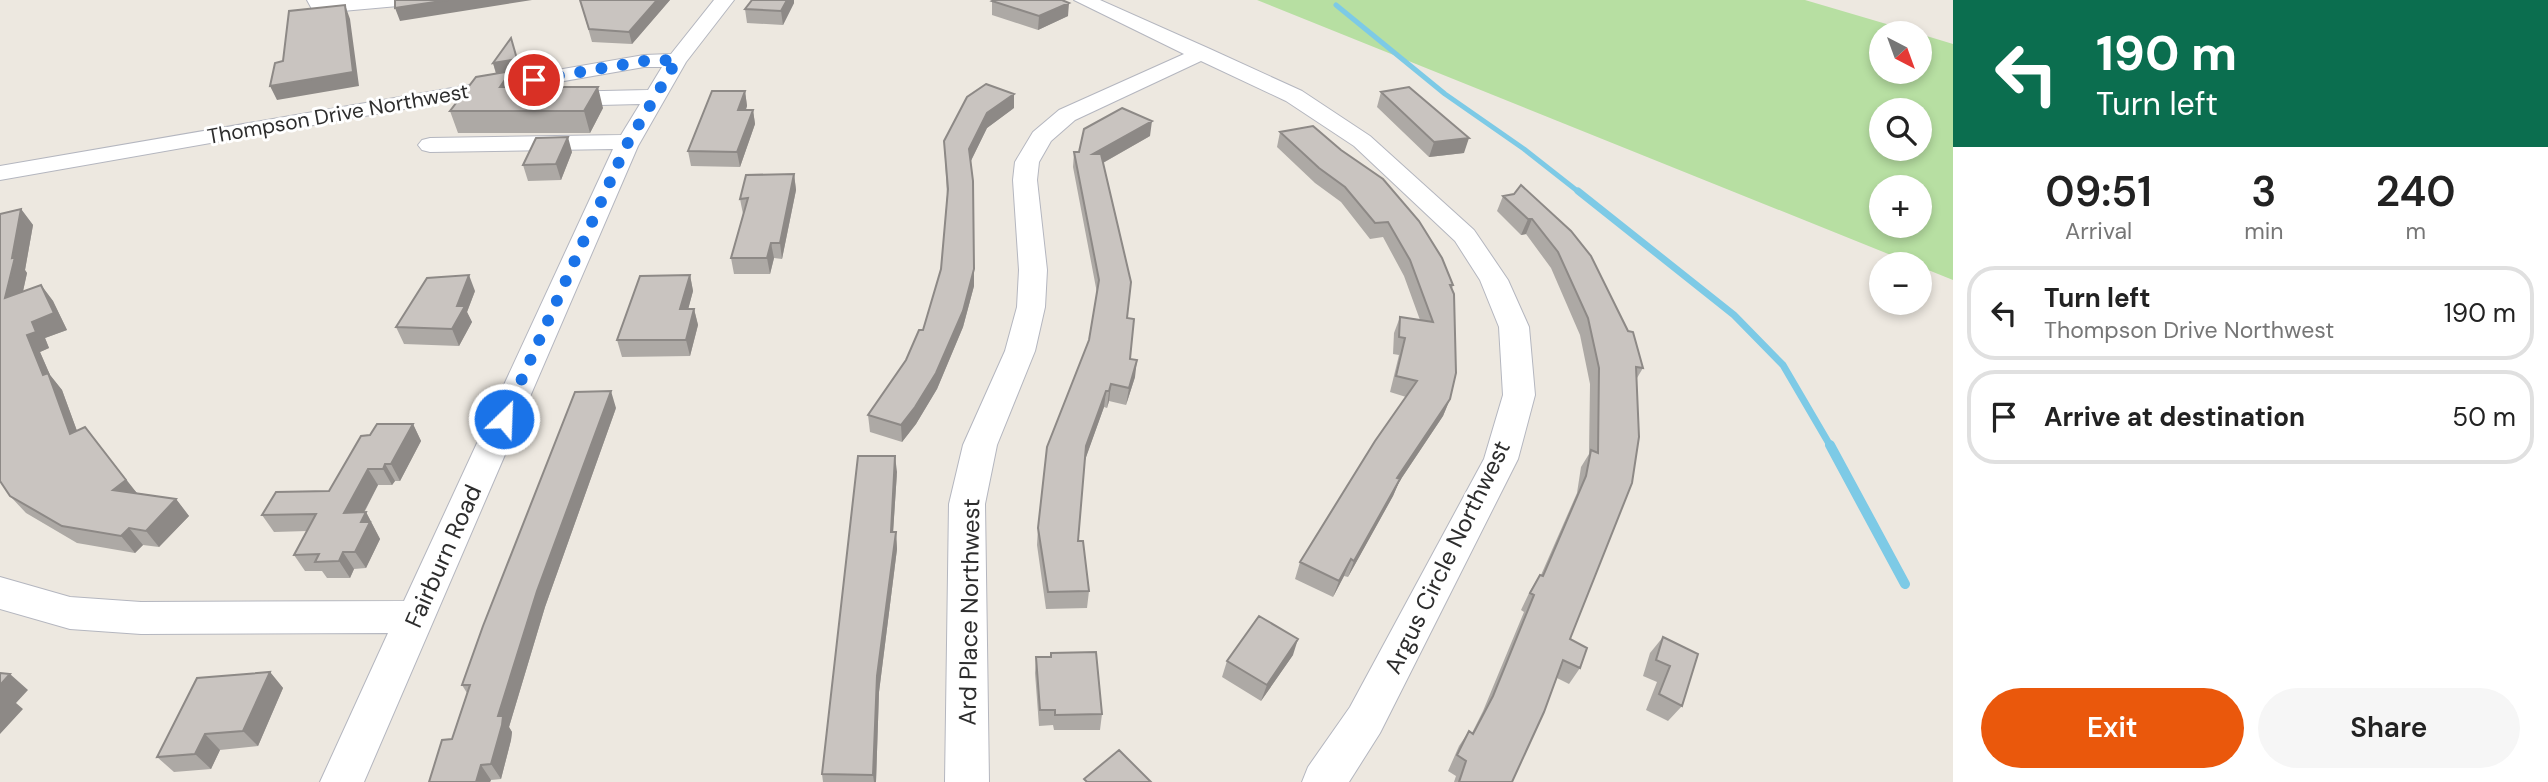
<!DOCTYPE html>
<html lang="en">
<head>
<meta charset="utf-8">
<style>
  body { margin:0; font-family:"DM Sans",sans-serif; background:#f6f6f6; color:#222; height:100vh; display:flex; flex-direction:column; font-size:26px; white-space:nowrap }
  * { box-sizing:border-box; margin:0 }
  p { font-size:23px; color:#767676 }
  .icon { flex:none; width:38px; height:38px; fill:none; stroke:currentColor; stroke-width:2; stroke-linecap:round; stroke-linejoin:round }
  .map { position:relative; flex:1; overflow:hidden }
  .sheet { display:flex; flex-direction:column; background:#fff; width:595px }
  .sheet>* { flex:none }
  .hud { background:#0b6e4f; color:#fff; overflow:hidden }
  .needle { width:46px; rotate:139deg }
  .buttons { position:absolute; left:1869px; top:21px; display:grid; gap:14px }
  .buttons a { display:grid; place-items:center; width:63px; height:63px; border-radius:50%; background:#fff; box-shadow:0 4px 10px #0003; font-size:35px }
  .pin { position:absolute; display:grid; place-items:center; width:60px; height:60px; color:#fff; margin:-30px; border:4px solid #fff; border-radius:50%; box-shadow:0 2px 7px #0007 }
  .me { position:absolute; width:77px; margin:-38px; rotate:24deg; stroke-linejoin:round; filter:drop-shadow(0 0 5px #0008) }
  .turn { display:flex; align-items:center; gap:24px; height:147px; padding:0 28px; font-size:32px }
  .turn .icon { width:91px; height:91px; stroke-width:2.5 }
  .turn b { display:block; font-size:49px; line-height:60px }
  .eta { display:flex; justify-content:space-evenly; align-items:center; height:119px; text-align:center }
  .eta b { font-size:42px; font-weight:600; line-height:49px }
  .cta { display:flex; gap:14px; margin-top:auto; padding:14px 28px }
  .cta a { flex:1; height:80px; border-radius:42px; background:#ea580c; color:#fff; font-size:28px; font-weight:600; line-height:80px; text-align:center }
  .cta a+a { background:#f6f6f6; color:#222 }
  ul { padding:0; list-style:none }
  li { display:flex; align-items:center; gap:21px; height:94px; margin:0 14px 10px; padding:0 14px; border:4px solid #e0e0e0; border-radius:28px }
  li div { flex:1 }
  li b { display:block; font-size:26px }
  li em { font-style:normal }
  main { display:flex; flex:1; min-height:0 }
  .map>svg:first-child { display:block }
  .green { fill:#b7dfa2; fill-rule:evenodd }
  .lines { fill:none; stroke-linecap:round; stroke-linejoin:round }
  .stream-far2 { stroke:#7dcae6; stroke-width:5 }
  .stream-far1 { stroke:#7dcae6; stroke-width:7 }
  .stream { stroke:#7dcae6; stroke-width:10 }
  .minor-casing { stroke:#b4b6bf; stroke-width:2 }
  .minor { fill:#fff; fill-rule:evenodd }
  .wall { fill:#ada9a5 }
  .shaded-wall { fill:#8d8986 }
  .building { fill:#c9c4c0; stroke:#8d8986; stroke-width:2 }
  .route { stroke:#1a73e8; stroke-width:12; stroke-dasharray:0 21.6 }
  .labels { text-anchor:middle; dominant-baseline:central; stroke-width:6; stroke-linejoin:round; paint-order:stroke }
  .far-street-label { font-size:21px; fill:#2d2d2d; stroke:#fff }
  .street-label { font-size:24px; fill:#2d2d2d; stroke:#fff }
</style>
</head>
<body>
<main>
<div class="map">
<svg width="1953" height="782" viewBox="0 0 1953 782">
  <rect width="100%" height="100%" fill="#ede8e0"/>
  <!-- green -->
  <path class="green" d="M1257,0H1805L1917,33H1881V72H1920V34L1953,44V280ZM1881,110H1920V149H1881ZM1881,187H1920V226H1881Z"/>
  <g class="lines">
    <!-- stream-far2 -->
    <path class="stream-far2" d="M1336,5L1445,94L1524,149L1580,193"/>
    <!-- stream-far1 -->
    <path class="stream-far1" d="M1578,191L1734,315L1783,365L1831,447"/>
    <!-- stream -->
    <path class="stream" d="M1830,445L1905,584"/>
    <!-- minor casing -->
    <g class="minor-casing">
      <path id="minor" d="M307,0H408L398,6L320,13L313,11Z
        M714,0H734L686,62L638,146L364,782H320L388,633L141,634L70,629L0,609V577L70,597L141,602L404,601L613,149L430,152L422,150L418,145L422,140L430,138L621,135L640,104L559,106L548,99L559,92L648,90L662,67H644L0,180V166L644,55L671,54Z
        M1074,0H1100L1210,49L1302,91L1370,136L1474,230L1508,280L1529,327L1535,395L1518,459L1380,733L1349,782H1302L1308,767L1350,707L1484,459L1503,395L1499,327L1480,280L1455,241L1354,146L1286,101L1201,61L1075,120L1051,141L1039,162L1037,180L1047,270L1045,307L1035,351L997,445L985,504L989,782H945L949,504L963,445L1005,351L1017,307L1019,270L1013,180L1015,162L1033,132L1059,110L1184,54Z"/>
    </g>
    <!-- minor -->
    <use href="#minor" class="minor"/>
  </g>
  <!-- wall -->
  <path class="wall" d="M580,0H670L632,44L592,42Z
    M752,0H794V3L783,25L747,23L745,9Z
    M992,1L1068,16L1038,30L992,15Z
    M493,63L521,73L512,75L515,87L603,108L590,133H458L450,111L496,74Z
    M745,91L747,106L746,110H753L755,124L740,167L691,166L688,151Z
    M1381,92L1464,153L1429,157L1377,107Z
    M1014,108L987,128L970,162L974,286L963,327L937,389L916,424L902,442L870,432L868,415L906,360L923,330L941,269L947,195L944,141Z
    M1313,126L1453,285L1452,289L1450,399L1443,416L1399,482L1393,496L1348,577L1344,576L1333,597L1295,579L1300,562L1406,397L1390,392L1399,355L1393,354L1394,333L1400,317L1420,320L1404,276L1383,237L1370,239L1341,202L1315,183L1277,147L1280,132Z
    M1150,136L1103,163L1127,318L1130,359L1135,377L1126,405L1109,401L1107,408L1104,407L1084,462L1078,541L1089,591L1087,608L1046,609L1037,545L1038,528L1089,340L1097,293L1073,167L1074,152H1079Z
    M572,152L561,180L528,181L523,165Z
    M794,174L796,190L782,259L774,258L770,274H734L731,258L743,214L740,199Z
    M1521,185L1643,368L1637,378L1570,639L1580,668L1569,684L1557,678L1512,782H1454L1456,776L1448,771L1459,746L1469,731L1472,733L1483,711L1524,612L1521,610L1530,591L1540,575H1541L1577,493L1581,467L1589,454L1590,384L1580,335L1551,268L1526,234L1521,235L1497,211L1503,196L1514,194Z
    M21,209L33,225L25,270L27,273L23,291L41,285L53,301L67,330L45,338L49,348L40,352L50,375L62,390L77,431L137,493L176,499L189,516L159,547L143,545L135,553L77,543L26,513L10,496Z
    M690,275L693,291L688,309H694L698,325L690,356L622,357L617,340Z
    M475,291L467,312L472,322L459,346L404,344L396,327Z
    M616,408L545,607L509,727L512,732L511,740L501,779L491,780L490,782H429L452,739L467,693L462,685Z
    M413,424L421,441L400,481H395L392,485H378L364,513L366,512L380,539L366,568L354,569L350,578H327L322,571H305L294,555L307,531L274,532L262,515L329,491L370,435Z
    M897,472L893,532H896L897,549L879,692L876,782H823L822,774Z
    M1663,637L1682,706L1668,721L1646,710L1657,682L1643,676L1650,653Z
    M1293,655L1261,701L1222,677L1227,661Z
    M1036,657L1102,714L1100,730H1054L1053,725L1039,726L1035,673Z
    M270,672L283,688L258,746L220,750L211,769L174,772L157,757Z"/>
  <!-- shaded-wall -->
  <path class="shaded-wall" d="M448,0H532L400,21L395,8Z
    M657,0H670L632,44L629,32Z
    M787,0H794V3L783,25L781,11Z
    M1069,3L1068,16L1038,30L1039,16Z
    M345,5L350,19L359,86L277,100L270,86Z
    M511,38L521,73L512,75L517,92L507,108L493,63Z
    M598,87L603,108L590,133L584,111Z
    M745,91L747,106L740,124L738,110Z
    M1014,94V108L987,128L969,165V149L987,113Z
    M753,110L755,124L740,167L737,152Z
    M1152,121L1150,136L1092,169L1093,154Z
    M568,137L572,152L561,180L556,164Z
    M1469,138L1464,153L1429,157L1434,142Z
    M794,174L796,190L782,259L780,243Z
    M21,209L33,225L25,270L27,273L18,314L5,298Z
    M1528,219H1532L1526,234L1521,235Z
    M771,243L774,258L770,274L767,258Z
    M974,269V286L963,327L937,389L916,424L902,442L901,425Z
    M469,275L475,291L467,312L472,322L459,346L452,329L457,306Z
    M690,275L693,291L684,325L680,309Z
    M41,285L53,301L67,330L45,338L49,348L40,352L50,375L62,390L84,450L70,434L43,375L27,335Z
    M694,309L698,325L690,356L686,340Z
    M1137,360L1135,377L1126,405L1129,388Z
    M1111,384L1109,401L1107,408L1109,391Z
    M611,391L616,408L545,607L509,727L512,732L511,740L501,779L491,764L498,716L537,591Z
    M1106,391L1104,407L1084,463L1086,446Z
    M1450,399L1443,416L1399,482L1393,496L1348,577L1354,561L1397,478Z
    M413,424L421,441L400,481L391,464Z
    M85,427L140,497L113,490Z
    M895,456L897,472L892,549L891,532Z
    M385,464L395,481L392,485L383,469Z
    M368,469L378,485L355,529L344,513Z
    M176,499L189,516L159,547L146,531Z
    M366,512L380,539L366,568L355,552L361,522Z
    M129,528L143,545L135,553L121,536Z
    M896,532L897,549L879,692L876,782H874L873,775L877,676Z
    M343,552L354,569L350,578L339,561Z
    M1351,559L1344,576L1333,597L1339,581Z
    M1298,639L1293,655L1261,701L1267,685Z
    M270,672L283,688L258,746L243,731Z
    M10,674L28,690L16,703L23,709L0,734V685Z
    M205,734L220,750L211,769L195,754Z
    M481,765L491,780L490,782H476Z"/>
  <!-- building -->
  <path class="building" d="M395,0H448L395,8Z
    M580,0H657L629,32L589,29Z
    M752,0H787L781,11L745,9Z
    M994,0H1062L1069,3L1039,16L992,1Z
    M345,5L353,72L270,86L275,63L283,61L289,11Z
    M511,38L517,59L493,63Z
    M511,71L500,87H598L584,111H450L476,77Z
    M986,84L1014,94L987,113L969,149L973,181L974,269L963,311L936,373L915,407L901,425L868,415L906,360L919,330H923L941,269L948,189L944,141L967,97Z
    M1409,87L1469,138L1434,142L1381,92Z
    M712,91H745L738,110H753L737,152L688,151Z
    M1122,108L1152,121L1093,154H1101L1131,282L1127,318L1134,319L1130,359L1137,360L1129,388L1111,384L1109,391H1106L1086,446L1078,541H1083L1089,591L1048,592L1038,528L1047,447L1089,340L1099,280L1074,152H1079L1084,129Z
    M1313,126L1341,150L1383,179L1419,221L1442,258L1453,285H1450L1454,294L1456,373L1450,399L1397,478L1400,479L1354,561L1351,559L1339,581L1300,562L1375,441L1417,381L1396,376L1405,338L1399,337L1400,317L1433,322L1410,260L1388,222L1375,223L1345,187L1319,168L1280,132Z
    M568,137L556,164L523,165L536,138Z
    M794,174L780,243H771L767,258H731L748,198L740,199L746,175Z
    M1521,185L1571,231L1591,256L1628,331L1633,332L1643,368L1636,367L1639,437L1632,483L1570,639L1587,648L1580,668L1563,660L1544,712L1512,782H1459L1466,761L1457,755L1469,731L1473,734L1493,696L1534,595L1530,593L1540,575L1543,576L1586,476L1591,450L1598,453L1599,368L1588,318L1558,252L1532,219H1528L1503,196L1514,194Z
    M21,209L12,258L15,257L5,298L41,285L54,313L32,322L36,332L27,335L43,375L48,373L70,434L85,427L126,480L113,490L176,499L146,531L129,528L121,536L62,526L10,496L0,481V214Z
    M469,275L457,306H465L452,329L396,327L427,278Z
    M690,275L680,309H694L686,340H617L640,276Z
    M611,391L537,591L498,716H503L502,725L491,764L481,765L476,782H429L442,740L452,739L470,685H462L483,626L575,392Z
    M377,424H413L391,464H385L383,469H368L344,513L366,512L361,522H370L355,552H343L339,561L315,562L319,554L294,555L316,514L262,515L276,492L329,491L361,436L370,435Z
    M858,456H895L891,532H896L877,676L873,775L822,774Z
    M1259,616L1298,639L1267,685L1227,661Z
    M1663,637L1698,654L1682,706L1659,694L1670,666L1656,660Z
    M1096,652L1102,714L1055,715V710H1040L1036,657H1051V653Z
    M270,672L243,731L205,734L195,754L157,757L197,678Z
    M0,673L10,674L0,685Z
    M1119,750L1151,782H1087L1084,779Z"/>
  <g class="lines">
    <!-- route -->
    <path class="route" d="M504,419L626,146L677,60L644,61L534,80"/>
  </g>
  <g class="labels">
    <!-- far-street labels -->
    <g class="far-street-label">
      <text transform="translate(338 114) rotate(-10)">Thompson Drive Northwest</text>
    </g>
    <!-- street labels -->
    <g class="street-label">
      <text transform="translate(443 556) rotate(-66)">Fairburn Road</text>
      <text transform="translate(1447 557) rotate(-64)">Argus Circle Northwest</text>
      <text transform="translate(969 612) rotate(-89)">Ard Place Northwest</text>
    </g>
  </g>
</svg>
<div class="buttons">
<a><svg class="needle" viewBox="-14 -14 28 28"><path d="M0-13l5 13h-10z" fill="#e53935"/><path d="M0 13l5-13h-10z" fill="#767676"/></svg></a>
<a><svg class="icon" aria-label="search" viewBox="0 0 24 24"><circle cx="10" cy="10" r="6"/><path d="M15 15l6 6"/></svg></a>
<a>+</a>
<a>−</a>
</div>
<div class="pin" style="left:534px;top:80px;background:#d93025"><svg class="icon" aria-label="arrive" viewBox="0 0 24 24"><path d="M6 21V4h12l-3 4 3 4H6"/></svg></div>
<svg class="me" style="left:504px;top:419px" viewBox="-20 -20 40 40"><circle r="17" fill="#1a73e8" stroke="#fff" stroke-width="3"/><path d="M0-11L8 9 0 5-8 9z" fill="#fff"/></svg>
</div>
<section class="sheet">
<div class="hud">
<div class="turn"><svg class="icon" aria-label="left" viewBox="0 0 24 24"><path d="M17 20v-9H6M10 6l-5 5 5 5"/></svg><div><b>190 m</b>Turn left</div></div>
</div>
<div class="eta">
<div><b>09:51</b><p>Arrival</p></div>
<div><b>3</b><p>min</p></div>
<div><b>240</b><p>m</p></div>
</div>
<ul>
<li><svg class="icon" aria-label="left" viewBox="0 0 24 24"><path d="M17 20v-9H6M10 6l-5 5 5 5"/></svg><div><b>Turn left</b><p>Thompson Drive Northwest</p></div><em>190 m</em></li>
<li><svg class="icon" aria-label="arrive" viewBox="0 0 24 24"><path d="M6 21V4h12l-3 4 3 4H6"/></svg><div><b>Arrive at destination</b></div><em>50 m</em></li>
</ul>
<div class="cta"><a>Exit</a><a>Share</a></div>
</section>
</main>
</body>
</html>
